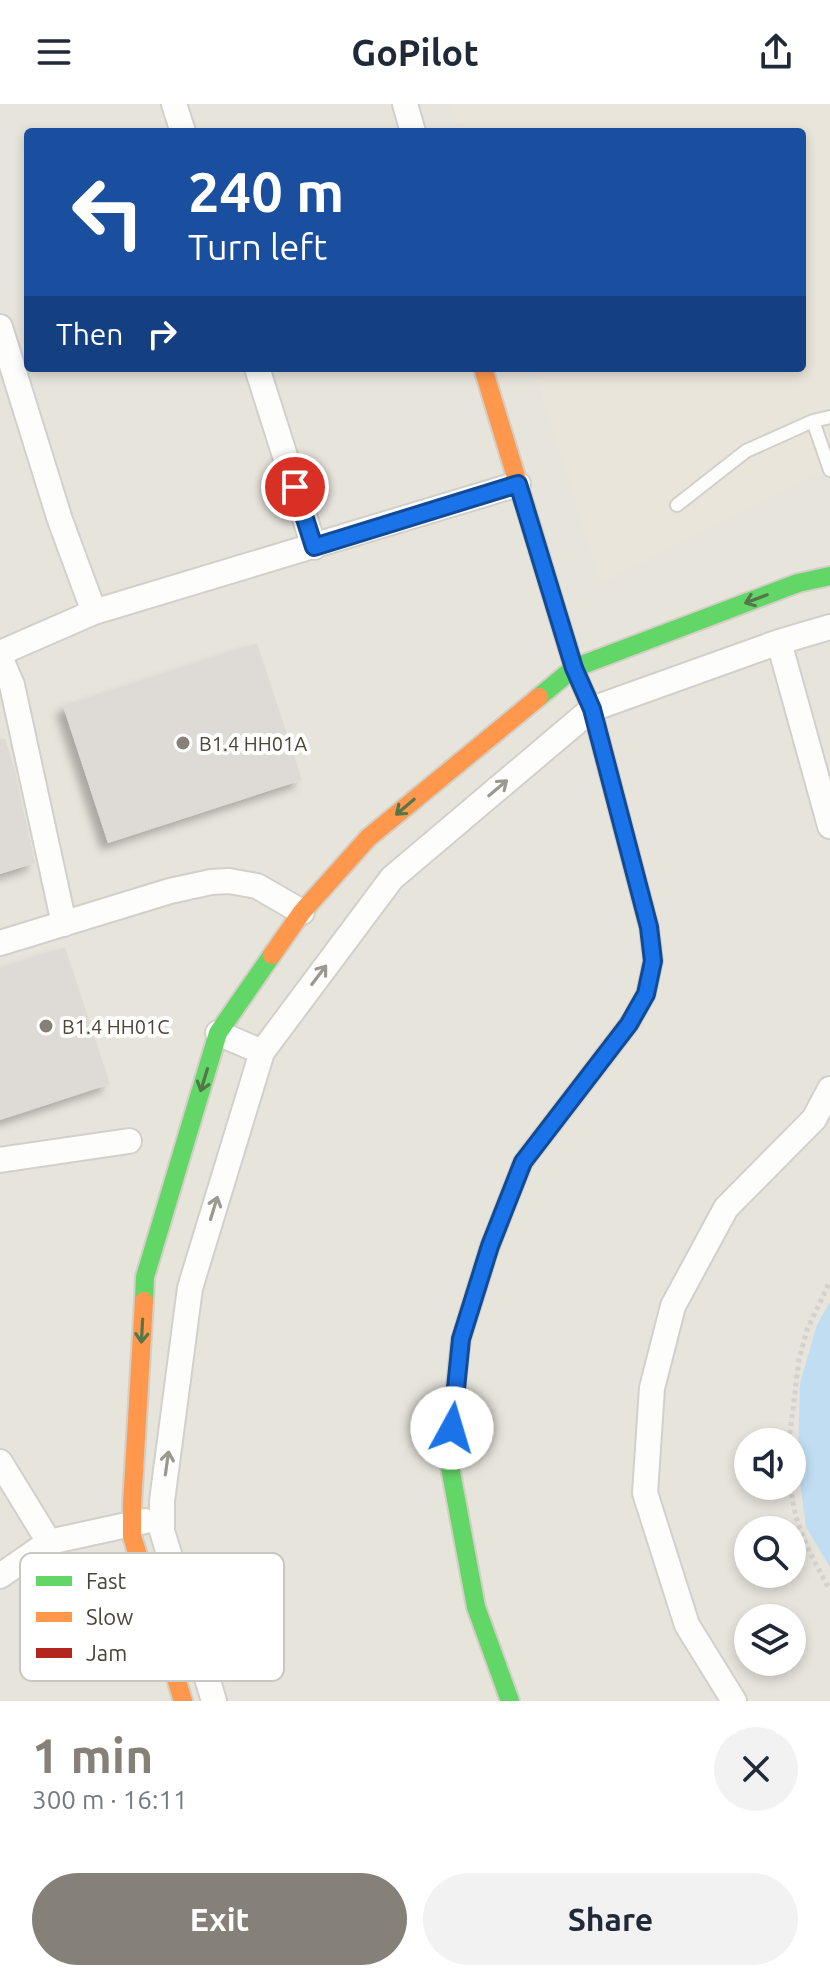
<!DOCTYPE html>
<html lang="en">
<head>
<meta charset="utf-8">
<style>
  body { margin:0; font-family:Ubuntu,sans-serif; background:#f2f2f3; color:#1f2937; height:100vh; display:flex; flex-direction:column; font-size:30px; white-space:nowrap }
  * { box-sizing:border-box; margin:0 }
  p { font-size:26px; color:#747a83 }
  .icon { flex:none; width:44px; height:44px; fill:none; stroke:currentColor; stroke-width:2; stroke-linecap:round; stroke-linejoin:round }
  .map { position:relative; height:1597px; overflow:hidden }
  .drawer { display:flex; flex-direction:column; background:#fff; flex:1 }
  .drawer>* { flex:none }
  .top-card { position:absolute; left:24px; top:24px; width:782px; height:244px; border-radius:8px; box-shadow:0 4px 12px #0003; background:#1a4fa0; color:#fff; overflow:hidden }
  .controls { position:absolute; left:734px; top:1324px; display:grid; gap:16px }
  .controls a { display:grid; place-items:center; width:72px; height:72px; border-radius:50%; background:#fff; box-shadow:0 4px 12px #0003; font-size:40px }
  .pin { position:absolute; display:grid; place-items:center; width:68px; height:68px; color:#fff; margin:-34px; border:4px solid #fff; border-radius:50%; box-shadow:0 2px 8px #0007 }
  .me { position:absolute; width:88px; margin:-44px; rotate:6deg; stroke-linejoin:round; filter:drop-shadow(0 0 6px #0008) }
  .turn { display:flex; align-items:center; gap:28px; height:168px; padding:0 32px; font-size:36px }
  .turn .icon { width:104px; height:104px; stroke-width:2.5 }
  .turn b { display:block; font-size:56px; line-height:68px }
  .then { display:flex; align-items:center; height:76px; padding:0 32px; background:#0003; gap:16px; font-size:30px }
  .round { display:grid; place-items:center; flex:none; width:84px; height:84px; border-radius:42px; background:#f2f2f3 }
  .head { display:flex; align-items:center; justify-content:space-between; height:136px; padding:0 32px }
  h1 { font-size:48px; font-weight:700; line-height:60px; color:#868178 }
  .cta { display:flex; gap:16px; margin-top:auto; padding:16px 32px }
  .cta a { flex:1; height:92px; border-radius:48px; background:#868178; color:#fff; font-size:32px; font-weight:700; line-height:92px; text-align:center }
  .cta a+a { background:#f2f2f3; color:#1f2937 }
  header { display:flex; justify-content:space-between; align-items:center; height:104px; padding:0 32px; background:#fff; font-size:36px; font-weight:700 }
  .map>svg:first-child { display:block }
  .residential { fill:#e7e4dc; fill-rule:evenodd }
  .education { fill:#eae5da }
  .water { fill:#c0ddf1 }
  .building { fill:#dedbd6; filter:url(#shadow) }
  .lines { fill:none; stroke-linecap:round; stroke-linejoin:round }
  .lane-casing { stroke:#d2d0cb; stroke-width:16 }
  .street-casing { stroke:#d2d0cb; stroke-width:28 }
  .fast-casing { stroke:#d3cfc5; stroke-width:22 }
  .slow-casing { stroke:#d3cfc5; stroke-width:22 }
  .jam-casing { stroke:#d3cfc5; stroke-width:22 }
  .path { stroke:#d3d2cc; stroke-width:5; stroke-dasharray:4 4; stroke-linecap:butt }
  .lane { stroke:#fdfdfc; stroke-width:12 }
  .street { stroke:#fdfdfc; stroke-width:24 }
  .fast { stroke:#63d668; stroke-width:18 }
  .slow { stroke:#ff974d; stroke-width:18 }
  .jam { stroke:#b3261e; stroke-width:18 }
  .oneway { stroke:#537749 }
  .oneway2 { stroke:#9b9791 }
  .route-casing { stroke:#114b97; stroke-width:20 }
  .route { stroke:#1a73e8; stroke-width:14 }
  .poi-dot { fill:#868178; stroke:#fff; stroke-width:3 }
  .labels { text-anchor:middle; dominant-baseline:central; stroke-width:8; stroke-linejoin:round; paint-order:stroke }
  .poi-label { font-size:20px; fill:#4b4439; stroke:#fff; text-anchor:start }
  .key { fill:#fff; stroke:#c9c7c4; stroke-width:2 }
  .key-label { font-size:22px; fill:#4b4439 }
</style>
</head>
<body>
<header><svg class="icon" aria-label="menu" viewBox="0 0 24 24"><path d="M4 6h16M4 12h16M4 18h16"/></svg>GoPilot<svg class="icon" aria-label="share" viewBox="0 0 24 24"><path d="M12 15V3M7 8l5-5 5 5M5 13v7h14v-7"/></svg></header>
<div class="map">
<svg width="830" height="1597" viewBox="0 0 830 1597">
  <defs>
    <filter id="shadow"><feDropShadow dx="-7" dy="7" stdDeviation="4" flood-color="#0004"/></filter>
  </defs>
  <rect width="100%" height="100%" fill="#f4f2ee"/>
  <!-- residential -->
  <path class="residential" d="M0,0H830V1597H0ZM28,28H802V264H28ZM748,1338H792V1382H748ZM748,1426H792V1470H748ZM748,1514H792V1558H748Z"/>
  <!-- education -->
  <path class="education" d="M451,0H830V361L601,480L533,264H802V28H460Z"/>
  <!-- water -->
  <path class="water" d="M830,1198V1463L806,1423L798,1362L800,1279L817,1221Z"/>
  <!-- building -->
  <path class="building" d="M257,539L302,676L108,739L63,602Z
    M5,634L15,667L35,759L0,770V635Z
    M65,843L110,980L0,1016V864Z"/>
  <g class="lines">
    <!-- lane casing -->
    <g class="lane-casing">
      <path id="lane" d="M813,317L830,313
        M677,401L746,347L813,317L830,366"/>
    </g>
    <!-- street casing -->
    <g class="street-casing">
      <path id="street" d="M174,0L183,28
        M405,0L413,28
        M0,223L60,416L94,508
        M257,264L314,443
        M779,538L830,722
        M0,549L94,508L518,380
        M0,553L12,581L64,820
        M0,839L170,787L211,778L229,777L257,782L302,808
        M218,929L262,948
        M0,1056L129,1037
        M0,1358L49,1438
        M0,1472L49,1438L145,1417
        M214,1597L162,1427V1397L190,1184L262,948L392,774L592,605L779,538L830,523
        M734,1597L687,1521L645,1389L652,1284L673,1202L726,1104L814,1015L830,985"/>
    </g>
    <!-- fast casing -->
    <g class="fast-casing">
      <path id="fast" d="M539,593L574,564L798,479L830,472
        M144,1197L145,1173L218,929L272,851
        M448,1352L476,1503L510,1597"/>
    </g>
    <!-- slow casing -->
    <g class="slow-casing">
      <path id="slow" d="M483,264L574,564L592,605L649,823L653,857L651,866
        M272,851L302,808L368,734L539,593
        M144,1197L132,1401V1432L183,1597"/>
    </g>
    <!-- jam casing -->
    <g class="jam-casing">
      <path id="jam" d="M448,1352L461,1235L490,1142L523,1058L629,920L646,890L651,866"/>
    </g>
    <!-- path -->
    <path class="path" d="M789,1338L799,1255L807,1226L830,1177
      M791,1382C793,1420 812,1454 830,1486"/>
    <!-- lane -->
    <use href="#lane" class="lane"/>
    <!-- street -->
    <use href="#street" class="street"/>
    <!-- fast -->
    <use href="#fast" class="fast"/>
    <!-- slow -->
    <use href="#slow" class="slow"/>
    <!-- jam -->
    <use href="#jam" class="jam"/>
  </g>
  <!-- one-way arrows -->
  <defs><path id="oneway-shaft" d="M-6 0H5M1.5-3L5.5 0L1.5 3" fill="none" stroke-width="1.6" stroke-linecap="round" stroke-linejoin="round" transform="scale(2)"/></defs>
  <g class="oneway">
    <use href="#oneway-shaft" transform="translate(756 495) rotate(159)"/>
    <use href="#oneway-shaft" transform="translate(405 703) rotate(140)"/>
    <use href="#oneway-shaft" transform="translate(204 976) rotate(107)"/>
    <use href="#oneway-shaft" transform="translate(142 1227) rotate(93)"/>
  </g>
  <g class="oneway2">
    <use href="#oneway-shaft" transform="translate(498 684) rotate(-40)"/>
    <use href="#oneway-shaft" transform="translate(319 871) rotate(-53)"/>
    <use href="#oneway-shaft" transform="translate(214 1104) rotate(-73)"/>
    <use href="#oneway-shaft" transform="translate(167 1359) rotate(-82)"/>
  </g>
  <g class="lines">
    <!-- route casing -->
    <g class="route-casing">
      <path id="route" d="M295,383L314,443L518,380L574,564L592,605L649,823L653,857L646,890L629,920L523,1058L490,1142L461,1235L452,1324"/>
    </g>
    <!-- route -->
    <use href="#route" class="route"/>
  </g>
  <!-- markers -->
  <g class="poi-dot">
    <circle cx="183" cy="639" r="8"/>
    <circle cx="46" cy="922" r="8"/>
  </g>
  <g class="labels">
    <!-- poi labels -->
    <g class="poi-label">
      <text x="199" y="639">B1.4 HH01A</text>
      <text x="62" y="922">B1.4 HH01C</text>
    </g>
  </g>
  <!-- legend -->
  <rect x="20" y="1449" width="264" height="128" rx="12" class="key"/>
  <rect x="36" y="1472" width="36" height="10" fill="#63d668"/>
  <rect x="36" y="1508" width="36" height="10" fill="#ff974d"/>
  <rect x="36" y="1544" width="36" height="10" fill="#b3261e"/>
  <g class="key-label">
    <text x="86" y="1485">Fast</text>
    <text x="86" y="1521">Slow</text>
    <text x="86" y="1557">Jam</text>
  </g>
</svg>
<div class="controls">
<a><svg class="icon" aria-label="sound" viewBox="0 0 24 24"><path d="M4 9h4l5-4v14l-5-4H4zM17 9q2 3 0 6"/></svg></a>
<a><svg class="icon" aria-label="search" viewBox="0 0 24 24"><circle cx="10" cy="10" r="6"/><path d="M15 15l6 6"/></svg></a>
<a><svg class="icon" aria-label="layers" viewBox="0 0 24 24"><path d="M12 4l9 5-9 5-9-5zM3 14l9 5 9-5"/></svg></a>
</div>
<div class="pin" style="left:295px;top:383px;background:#d93025"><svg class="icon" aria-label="arrive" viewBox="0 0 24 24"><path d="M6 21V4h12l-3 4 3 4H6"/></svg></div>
<svg class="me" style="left:452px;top:1324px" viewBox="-20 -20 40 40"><circle r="19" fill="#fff"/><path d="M0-13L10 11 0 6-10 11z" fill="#1a73e8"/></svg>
<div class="top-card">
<div class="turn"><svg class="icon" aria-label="left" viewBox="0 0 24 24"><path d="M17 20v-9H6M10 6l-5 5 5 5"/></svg><div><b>240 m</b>Turn left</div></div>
<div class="then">Then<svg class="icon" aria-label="right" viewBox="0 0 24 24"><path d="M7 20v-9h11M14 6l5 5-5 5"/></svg></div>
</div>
</div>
<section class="drawer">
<div class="head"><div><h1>1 min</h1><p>300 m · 16:11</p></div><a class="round"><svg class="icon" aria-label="close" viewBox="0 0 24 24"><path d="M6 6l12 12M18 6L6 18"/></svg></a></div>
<div class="cta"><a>Exit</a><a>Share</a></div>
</section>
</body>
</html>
